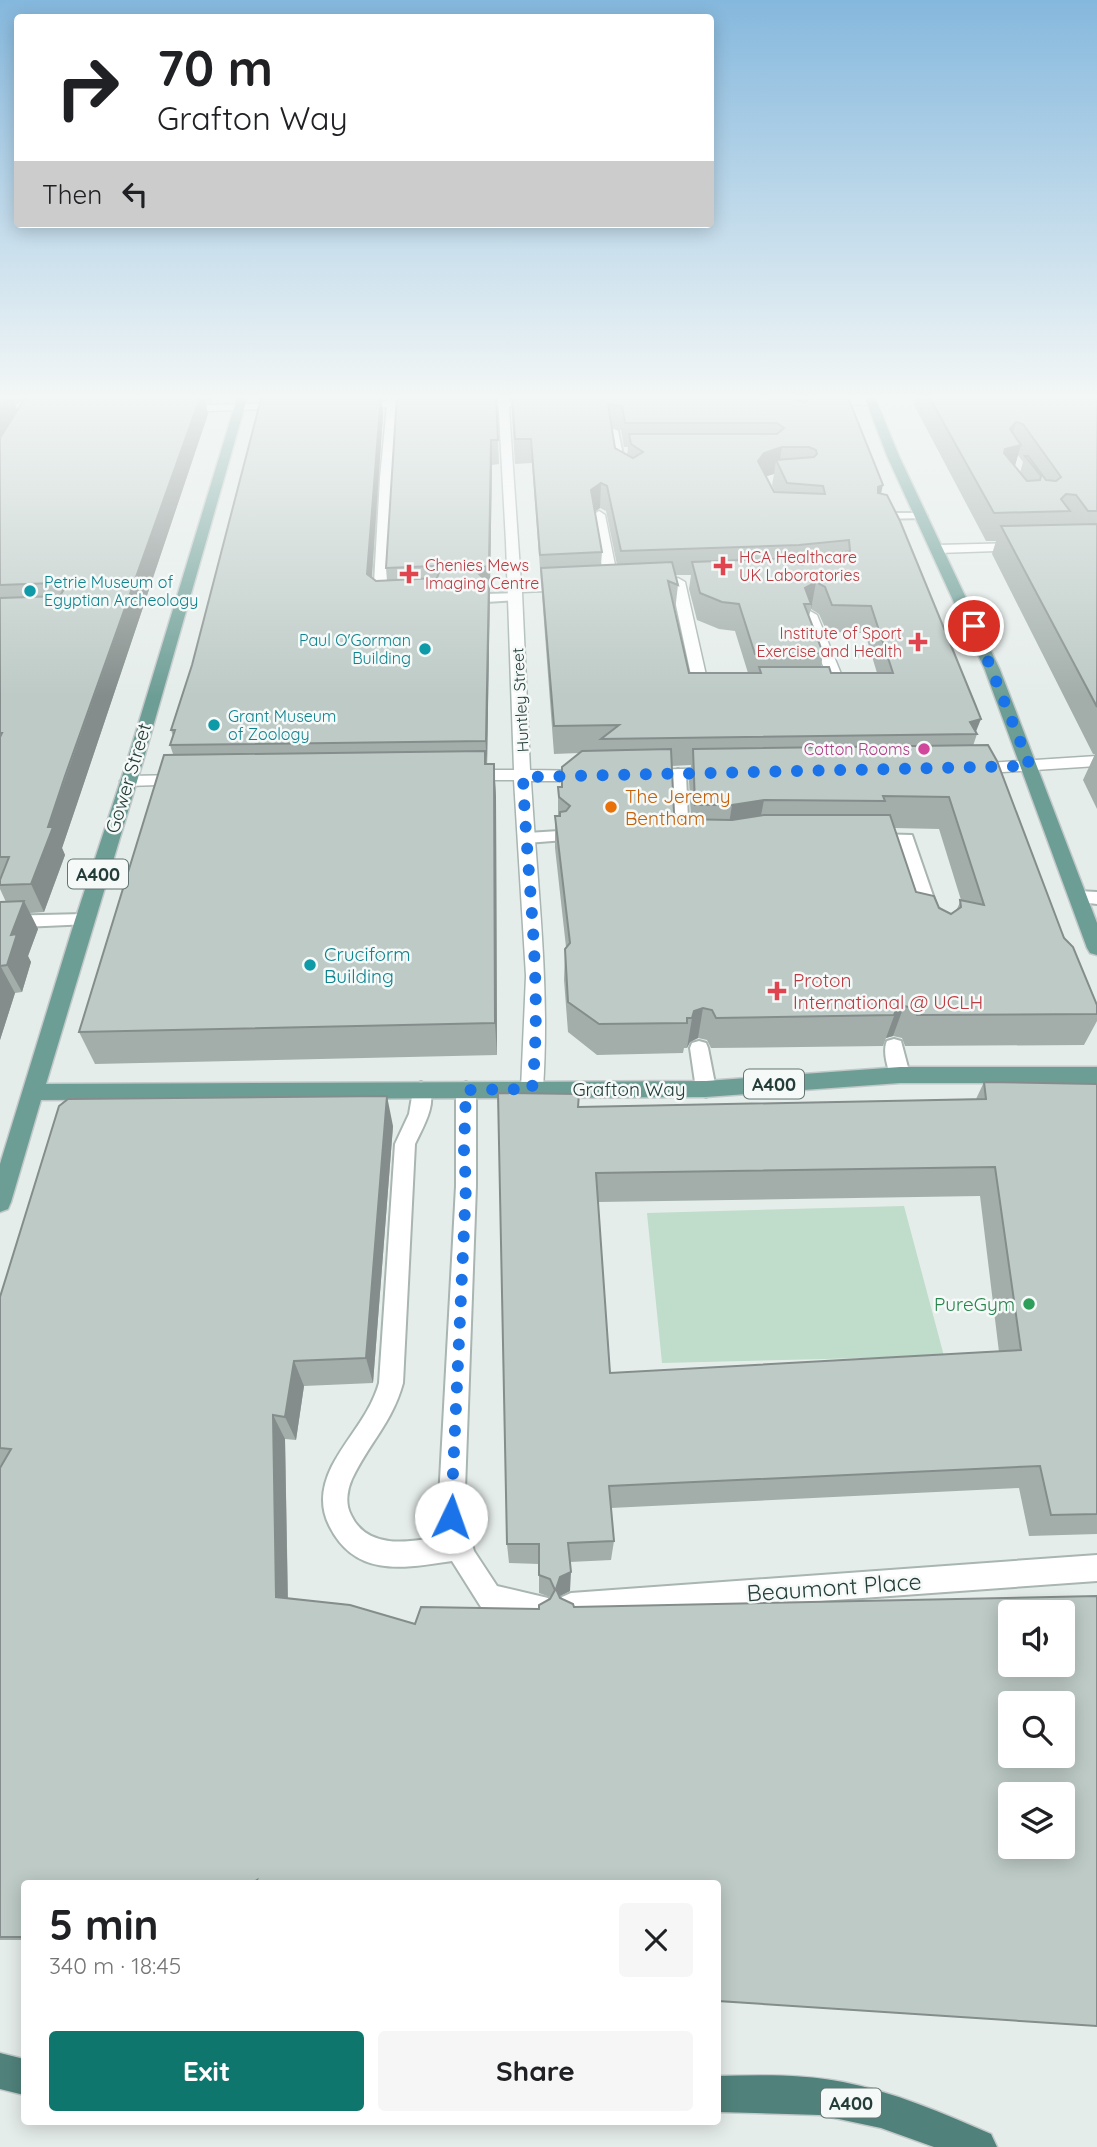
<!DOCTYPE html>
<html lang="en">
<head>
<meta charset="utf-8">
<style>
  body { margin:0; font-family:Quicksand,sans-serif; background:#f6f6f6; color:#202124; height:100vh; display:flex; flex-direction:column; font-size:26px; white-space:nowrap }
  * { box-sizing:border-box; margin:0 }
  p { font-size:23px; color:#757577 }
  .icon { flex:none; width:38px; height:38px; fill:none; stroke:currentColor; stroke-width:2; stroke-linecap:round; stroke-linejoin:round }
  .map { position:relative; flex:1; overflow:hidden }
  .side { position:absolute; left:21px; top:1880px; width:700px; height:245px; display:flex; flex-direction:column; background:#fff; border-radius:7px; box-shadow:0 4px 18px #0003 }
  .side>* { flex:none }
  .banner { position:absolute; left:14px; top:14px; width:700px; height:214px; border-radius:7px; box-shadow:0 4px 18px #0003; background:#fff; color:#202124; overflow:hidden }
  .controls { position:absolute; left:998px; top:1600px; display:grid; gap:14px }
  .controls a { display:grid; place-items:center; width:77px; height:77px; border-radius:7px; background:#fff; box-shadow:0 4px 18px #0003; font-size:35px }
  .pin { position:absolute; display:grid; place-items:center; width:60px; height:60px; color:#fff; margin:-30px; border:4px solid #fff; border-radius:50%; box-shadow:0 2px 7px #0007 }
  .me { position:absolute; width:77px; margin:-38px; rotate:3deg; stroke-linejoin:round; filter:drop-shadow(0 0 5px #0008) }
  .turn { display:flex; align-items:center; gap:24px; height:147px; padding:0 28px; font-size:32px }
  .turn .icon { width:91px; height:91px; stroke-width:2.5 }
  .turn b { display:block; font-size:49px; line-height:60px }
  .then { display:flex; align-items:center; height:66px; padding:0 28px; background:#0003; gap:14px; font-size:26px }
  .round { display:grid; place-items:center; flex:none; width:74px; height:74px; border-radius:7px; background:#f6f6f6 }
  .head { display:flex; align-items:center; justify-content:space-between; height:119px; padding:0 28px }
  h1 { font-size:42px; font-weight:700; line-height:52px }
  .button { display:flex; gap:14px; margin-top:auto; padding:14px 28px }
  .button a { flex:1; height:80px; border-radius:7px; background:#0f766e; color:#fff; font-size:28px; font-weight:700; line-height:80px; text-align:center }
  .button a+a { background:#f6f6f6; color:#202124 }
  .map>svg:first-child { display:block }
  .green { fill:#c0dcca }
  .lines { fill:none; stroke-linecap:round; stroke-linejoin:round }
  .service-casing { stroke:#a8b5b1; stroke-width:4 }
  .minor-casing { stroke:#a8b5b1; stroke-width:3 }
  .tertiary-casing { stroke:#a8b5b1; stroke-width:3 }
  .primary-casing { stroke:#c2c9c8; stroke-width:3 }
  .trunk-casing { stroke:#c2c9c8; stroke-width:3 }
  .path { stroke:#88aea5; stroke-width:3.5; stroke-dasharray:2.5 3.5; stroke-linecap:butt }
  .service { fill:#fff; fill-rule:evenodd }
  .minor { fill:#fff; fill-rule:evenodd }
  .tertiary { fill:#fff; fill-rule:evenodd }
  .primary { fill:#6d9e96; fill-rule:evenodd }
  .trunk { fill:#50827b; fill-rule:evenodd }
  .wall { fill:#a3aeaa; fill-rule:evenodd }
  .shaded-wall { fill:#848d8b }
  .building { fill:#bdcac6; stroke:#848d8b; stroke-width:2; fill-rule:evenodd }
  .route { stroke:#1a73e8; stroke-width:12; stroke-dasharray:0 21.6 }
  .health-dot { fill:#e0444e; stroke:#f5f9f8; stroke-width:2.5 }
  .culture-dot { fill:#0f9aa8; stroke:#f5f9f8; stroke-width:2.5 }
  .hotel-dot { fill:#d1479c; stroke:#f5f9f8; stroke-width:2.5 }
  .food-dot { fill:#e8710a; stroke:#f5f9f8; stroke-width:2.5 }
  .leisure-dot { fill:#2e9e5b; stroke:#f5f9f8; stroke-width:2.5 }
  .labels { text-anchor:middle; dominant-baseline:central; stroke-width:5; stroke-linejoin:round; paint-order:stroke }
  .far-health-label { font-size:16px; fill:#be3a42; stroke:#f5f9f8; text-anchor:start }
  .far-culture-label { font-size:16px; fill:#0d838f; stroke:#f5f9f8; text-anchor:start }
  .far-street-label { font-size:16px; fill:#253d39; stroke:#f5f9f8 }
  .far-hotel-label { font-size:16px; fill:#b23c85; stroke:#f5f9f8; text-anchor:end }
  .shield { fill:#f5f9f8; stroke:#637572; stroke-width:2 }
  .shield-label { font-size:18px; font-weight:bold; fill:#253d39 }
  .street-label { font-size:19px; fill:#253d39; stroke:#f5f9f8 }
  .food-label { font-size:19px; fill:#c56008; stroke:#f5f9f8; text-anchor:start }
  .culture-label { font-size:19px; fill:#0d838f; stroke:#f5f9f8; text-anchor:start }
  .health-label { font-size:19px; fill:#be3a42; stroke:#f5f9f8; text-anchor:start }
  .leisure-label { font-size:19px; fill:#27864d; stroke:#f5f9f8; text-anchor:end }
  .near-street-label { font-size:23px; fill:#253d39; stroke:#f5f9f8 }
</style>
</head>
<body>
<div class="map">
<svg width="1097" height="2147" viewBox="0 0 1097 2147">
  <rect width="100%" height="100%" fill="#e5edea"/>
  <!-- green -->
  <path class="green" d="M904,1206L944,1356L662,1363L647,1213Z"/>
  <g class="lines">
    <!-- service casing -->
    <g class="service-casing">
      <path id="service" d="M613,428L618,431L627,475L618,473L608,431Z
        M386,475L392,478L386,598L389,601L379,605L373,601L380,478Z
        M921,513L927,516L925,518L879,519L873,516L879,513Z
        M514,593L520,597L518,600L486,602L480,598L486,594Z
        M678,769L686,774L689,843L681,848L673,843L670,774Z
        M559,831L567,836L565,840L527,843L519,838L527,833Z
        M874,834L912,835L940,916L937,920H925L922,916L900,844L868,843L866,839L868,835Z
        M1078,891L1097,892V904L1072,901L1070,897Z
        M84,914L93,920L90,924L0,928V916Z
        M894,1039L901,1041L910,1075L907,1080L900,1082L893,1080C888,1071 882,1051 887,1041Z
        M699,1041L706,1043L708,1048L716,1089L713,1094L706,1097L699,1094L696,1089L690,1048L692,1043Z
        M421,1082L428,1085C438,1103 423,1127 415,1144L403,1383C392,1423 369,1443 352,1479C347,1490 345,1504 351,1515C368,1551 411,1542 443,1536L438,1517L456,1186V1090L459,1085L466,1082L473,1085L476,1090V1186L464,1517L474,1551L497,1586L548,1598L552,1607L548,1616L539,1620L481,1607L452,1561C404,1568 356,1578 330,1527C319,1507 322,1486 332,1466C347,1437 370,1415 379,1383L395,1144L409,1114L414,1085Z
        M1097,1555V1581L571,1619L562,1615L558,1606L562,1597L571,1593Z"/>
    </g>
    <!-- minor casing -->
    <g class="minor-casing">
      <path id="minor" d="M388,395H398L392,478L386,482L380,478Z
        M498,395H508L521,584L571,582L578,586L571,590L522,592L530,770L591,771L599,776L591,781H531C537,884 550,985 543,1089L540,1095L532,1097L524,1095L521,1089L526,976L514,780H466L458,775L466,770H514L506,542Z
        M599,511L605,515L619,585L612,589L605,585L593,515Z
        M678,578L685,582L708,684L718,685L721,688L718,691L702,694L694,689L671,582Z
        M810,611L817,615L846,686L843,689L826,691L818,686L829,681L803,615Z
        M1097,756V766L973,774L965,769L973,764Z
        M717,768L723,769L725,773L723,777L644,780L636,775L644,770Z
        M182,775L188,776L190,780L188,784L128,786L120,781L128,776Z"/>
    </g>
    <!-- tertiary casing -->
    <g class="tertiary-casing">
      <path id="tertiary" d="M821,399H872L877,402L872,405L817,404L816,402Z
        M425,401L430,404L429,406L355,408L350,405L355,402Z
        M467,401H540L545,404L540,407L463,406L462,404Z
        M285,403L290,406L289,408L181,412L175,409L181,406Z
        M1020,543L1025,544V550L938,553L931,549L938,545Z"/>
    </g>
    <!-- primary casing -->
    <g class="primary-casing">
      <path id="primary" d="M238,395H248L144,758L46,1084L706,1081L900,1067H1097V1083H900L706,1097L41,1100L11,1202L8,1209L0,1212V1164L75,920L128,758Z
        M864,395H874L899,456L1000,670L1097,923V955L1090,953L1087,948L985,670L887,456Z"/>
    </g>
    <!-- trunk casing -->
    <g class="trunk-casing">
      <path id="trunk" d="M0,2053L24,2059V2095L0,2089Z
        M718,2076C759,2075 802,2074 843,2082C894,2092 943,2113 991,2134L997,2147H934L881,2128L820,2115L718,2112Z"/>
    </g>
    <!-- path -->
    <path class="path" d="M856,656H872"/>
    <!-- service -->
    <use href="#service" class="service"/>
    <!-- minor -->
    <use href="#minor" class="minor"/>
    <!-- tertiary -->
    <use href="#tertiary" class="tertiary"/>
    <!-- primary -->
    <use href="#primary" class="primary"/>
    <!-- trunk -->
    <use href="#trunk" class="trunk"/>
  </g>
  <!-- wall -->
  <path class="wall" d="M0,395H25L18,404H15L17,410L27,395H236L235,397L213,398L211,403H205L208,414L62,848L65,855L44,912L30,913L38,929L28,956L31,962L22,992L15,993L0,1040V902H6L0,889Z
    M249,395H381L383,415L372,578L376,581H387L386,568L397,395H497L496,399L499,464L492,465L487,764H494L496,797L497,1055L95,1064L79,1032L173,754L170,745L173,736L171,730L192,665L261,397H250Z
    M510,395H847L881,494L977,734L973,746L1097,1005V1021L1084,1045L905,1046L902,1038L893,1036L886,1038L883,1046L711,1048L707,1040L698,1038L690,1042L687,1048H684L683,1053L597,1055L568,1032L564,980L565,949L566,947L555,848V816H558V787H561L562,767L579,753L554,754L532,463L515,464L511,400ZM612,429L621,430L624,447H628L627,455L615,448ZM774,474L772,485L775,492L766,476ZM600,508L606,511L617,565H601L602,552L595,512ZM675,575H691L689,589L697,620L719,629L735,631L748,673H689L675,611L678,585ZM811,609L819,614L827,632L865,633L877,673H831L821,667L823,653L809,616ZM691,765L689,781L691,819H678L674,813L672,766ZM894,828L939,829L961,900L956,911L951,914L916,892Z
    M916,395H1097V809L1083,780L1095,754H1093L992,554L996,541H986L914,405ZM1018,455L1023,462L1020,473L1015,466Z
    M984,1082L1097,1084V1534L1029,1536L1019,1488L611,1508L614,1541L611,1560L570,1562V1591L560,1596V1598L574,1607L718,1883H24V1940H0V1297L393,1126L373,1383L304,1386L296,1440L285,1439L288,1598L415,1624L539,1609L551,1598L550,1597L539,1593V1564L509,1563L507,1544L578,1107L976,1099ZM980,1196L999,1352L610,1373L598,1202Z"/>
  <!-- shaded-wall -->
  <path class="shaded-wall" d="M8,395H12L19,415L0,448V409Z
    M15,395H25L18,404Z
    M201,395H204L208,414L77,804L62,848L65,855L44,912L31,884L48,827Z
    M381,395L383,415L370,601L367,574Z
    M1016,422L1008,449L1021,445L1013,472L997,476L1010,429Z
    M491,440L492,465L487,769L476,571Z
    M782,447L779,467L776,460L774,474L760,478L758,461L764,453Z
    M601,483L600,508L590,515L591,490Z
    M883,485L877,511L878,487Z
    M816,582L811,609V604L805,588Z
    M981,719L975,734L970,722Z
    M494,764L496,797L497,1055L495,1023Z
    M764,800L758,831L727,836L732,805Z
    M24,901L38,929L28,956L31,962L22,992L7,965L11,935Z
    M0,965L15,993L0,1040Z
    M904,1006L893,1036L886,1038L883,1046L897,1008Z
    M703,1008L698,1038L690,1042L687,1048L692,1018L694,1011Z
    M387,1096L393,1126L373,1383L366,1358Z
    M294,1361L304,1386L296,1440L285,1417Z
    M273,1415L285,1439L288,1614L276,1597Z
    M571,1572L570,1591L560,1596L556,1589L560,1577Z"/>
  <!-- building -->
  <path class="building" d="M0,395H8L0,409Z
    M27,395H136L135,398L138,399L147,397L149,395H201L65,776L48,827H53L31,884L0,885V880L9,857H0V737L2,733H0V598L60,596L64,589L54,583L0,585V438Z
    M262,395H381L367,574L376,581L437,578L440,570L434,566L386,568L397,395H496L498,440H491L489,565L476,571L483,578H489L486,741L170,745L175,730H171L192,665Z
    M512,395H793L794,399L805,403L809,397L808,395H847L883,485L878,487V493L887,495L900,521L975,704L981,719L970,722L977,734L601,739L619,725L554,726L541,568L672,562L678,585L668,581L689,673H761L759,667H829L831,673H893L871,606L832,605L825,587L816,582L805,588L811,604H804L823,653L755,654L739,604L722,602L700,593L692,562L794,558L798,564L803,565L812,561L813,557L850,551L849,540L799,545L621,551L607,486L601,483L591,490L602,552L540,555L531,439H515ZM608,404L622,406L625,423H777L784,428L777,434H629L631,444L643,452L633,458L615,448ZM782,447H809L816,450L817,454L814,457L776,460L787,483L823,486L825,494L774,492L758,461L764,453Z
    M928,395H1095L1097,397V511H1088L1076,495L1066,494L1061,499L1070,511L994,513ZM1016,422L1023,424L1061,477L1056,481L1046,480L1028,456H1025L1041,476L1040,480L1027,481L1004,453L1005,449L1021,445L1010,429Z
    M1097,524V707L1001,526Z
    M988,745L997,761L1064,938L1073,947L1097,1005V1014L917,1015L913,1008L904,1006L897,1008L894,1015L716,1018L712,1010L703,1008L694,1011L692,1018H687V1023L599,1024L568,1002L565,949L570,943L555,816H560V812L566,811L570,806L559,797L558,787H562V767L582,751L671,749L674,813L678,819L732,820L764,815H890L916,892L934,896L939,908L951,914L961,907L960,900L984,905L949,797L883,796L885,801L764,800L732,805H695L693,749Z
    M485,751V764H494L495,1023L79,1032L164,755Z
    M24,901L11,935L17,934L7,965L0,966V902Z
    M984,1082L1097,1084V1514L1051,1515L1040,1466L609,1486L614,1541L568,1543L571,1572L560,1577L556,1589L560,1598L573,1604L574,1607L1097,1596V2026L718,2001V1883H256L257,1880L252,1883H24V1937H0V1468L11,1449L0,1448V1297L59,1106L68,1099L387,1096L366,1358L294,1361L285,1417L273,1415L276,1597L350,1605L415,1624L421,1607L539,1609V1605L550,1599L555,1590L550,1579L539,1575V1544H507L498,1093L579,1094L578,1107L986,1099ZM995,1167L1021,1350L610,1373L596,1173ZM1010,1612H1062V1664H1010ZM1010,1703H1062V1755H1010ZM1010,1794H1062V1846H1010Z"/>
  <!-- sky -->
  <linearGradient id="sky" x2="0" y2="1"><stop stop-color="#85b8dd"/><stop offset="0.57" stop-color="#f3f7f6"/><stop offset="1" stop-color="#f3f7f6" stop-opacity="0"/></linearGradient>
  <rect width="1097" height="696" fill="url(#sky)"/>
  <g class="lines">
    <!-- route -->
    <path class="route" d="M451,1517L466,1186L464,1150L466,1090L532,1089C543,985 527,881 523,777L1030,766L974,626"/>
  </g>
  <!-- markers -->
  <g class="health-dot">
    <path d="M719.5 555.5h7v7h7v7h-7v7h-7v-7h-7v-7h7z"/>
    <path d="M405.5 563.5h7v7h7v7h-7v7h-7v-7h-7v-7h7z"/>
    <path d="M914.5 631.5h7v7h7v7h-7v7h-7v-7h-7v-7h7z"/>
    <path d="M773.5 980.5h7v7h7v7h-7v7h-7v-7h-7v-7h7z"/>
  </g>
  <g class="culture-dot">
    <circle cx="30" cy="591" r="7"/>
    <circle cx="425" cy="649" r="7"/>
    <circle cx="214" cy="725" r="7"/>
    <circle cx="310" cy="965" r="7"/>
  </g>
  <circle class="hotel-dot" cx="924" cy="749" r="7"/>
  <circle class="food-dot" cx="611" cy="807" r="7"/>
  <circle class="leisure-dot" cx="1029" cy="1304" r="7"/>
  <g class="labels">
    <!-- far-health labels -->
    <g class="far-health-label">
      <text x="739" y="557">HCA Healthcare<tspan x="739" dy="18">UK Laboratories</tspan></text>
      <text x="425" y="565">Chenies Mews<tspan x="425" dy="18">Imaging Centre</tspan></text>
      <text x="902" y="633" text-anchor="end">Institute of Sport<tspan x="902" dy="18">Exercise and Health</tspan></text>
    </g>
    <!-- far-culture labels -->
    <g class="far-culture-label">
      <text x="44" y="582">Petrie Museum of<tspan x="44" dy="18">Egyptian Archeology</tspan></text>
      <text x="411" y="640" text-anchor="end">Paul O'Gorman<tspan x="411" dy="18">Building</tspan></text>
      <text x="228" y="716">Grant Museum<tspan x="228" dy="18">of Zoology</tspan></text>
    </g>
    <!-- far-street labels -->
    <g class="far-street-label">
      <text transform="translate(520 700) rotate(-93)">Huntley Street</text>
    </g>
    <!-- far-hotel labels -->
    <g class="far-hotel-label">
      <text x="910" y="749">Cotton Rooms</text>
    </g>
    <!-- shield labels -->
    <g class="shield">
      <rect x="68" y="859.5" width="60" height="29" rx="5"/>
      <rect x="744" y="1069.5" width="60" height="29" rx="5"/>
      <rect x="821" y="2088.5" width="60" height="29" rx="5"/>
    </g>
    <g class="shield-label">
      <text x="98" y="874">A400</text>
      <text x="774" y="1084">A400</text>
      <text x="851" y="2103">A400</text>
    </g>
    <!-- street labels -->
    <g class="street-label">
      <text transform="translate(128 778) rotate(-73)">Gower Street</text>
      <text x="629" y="1089">Grafton Way</text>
    </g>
    <!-- food labels -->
    <g class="food-label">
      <text x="625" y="796">The Jeremy<tspan x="625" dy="22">Bentham</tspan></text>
    </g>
    <!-- culture labels -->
    <g class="culture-label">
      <text x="324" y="954">Cruciform<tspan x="324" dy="22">Building</tspan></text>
    </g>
    <!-- health labels -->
    <g class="health-label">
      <text x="793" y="980">Proton<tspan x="793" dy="22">International @ UCLH</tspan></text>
    </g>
    <!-- leisure labels -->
    <g class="leisure-label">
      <text x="1015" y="1304">PureGym</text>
    </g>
    <!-- near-street labels -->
    <g class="near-street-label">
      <text transform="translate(834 1587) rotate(-4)">Beaumont Place</text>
    </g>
  </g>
</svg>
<div class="controls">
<a><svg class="icon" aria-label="sound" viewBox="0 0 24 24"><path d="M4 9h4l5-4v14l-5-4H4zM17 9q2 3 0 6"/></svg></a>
<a><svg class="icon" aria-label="search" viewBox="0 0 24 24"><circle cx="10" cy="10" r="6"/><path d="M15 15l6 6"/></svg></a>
<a><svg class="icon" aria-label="layers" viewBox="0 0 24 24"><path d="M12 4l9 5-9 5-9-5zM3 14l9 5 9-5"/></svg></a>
</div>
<div class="pin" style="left:974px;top:626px;background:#d93025"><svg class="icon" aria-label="arrive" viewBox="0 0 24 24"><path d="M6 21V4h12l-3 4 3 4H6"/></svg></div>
<svg class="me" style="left:451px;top:1517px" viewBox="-20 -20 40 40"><circle r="19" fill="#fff"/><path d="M0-13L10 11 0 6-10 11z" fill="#1a73e8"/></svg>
<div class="banner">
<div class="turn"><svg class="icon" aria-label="right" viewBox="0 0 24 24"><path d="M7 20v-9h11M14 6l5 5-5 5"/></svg><div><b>70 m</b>Grafton Way</div></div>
<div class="then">Then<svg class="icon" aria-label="left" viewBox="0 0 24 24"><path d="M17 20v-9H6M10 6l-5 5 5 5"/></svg></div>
</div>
<section class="side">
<div class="head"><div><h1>5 min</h1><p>340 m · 18:45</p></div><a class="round"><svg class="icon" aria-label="close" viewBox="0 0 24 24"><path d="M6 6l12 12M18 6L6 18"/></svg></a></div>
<div class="button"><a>Exit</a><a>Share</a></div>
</section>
</div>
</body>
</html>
